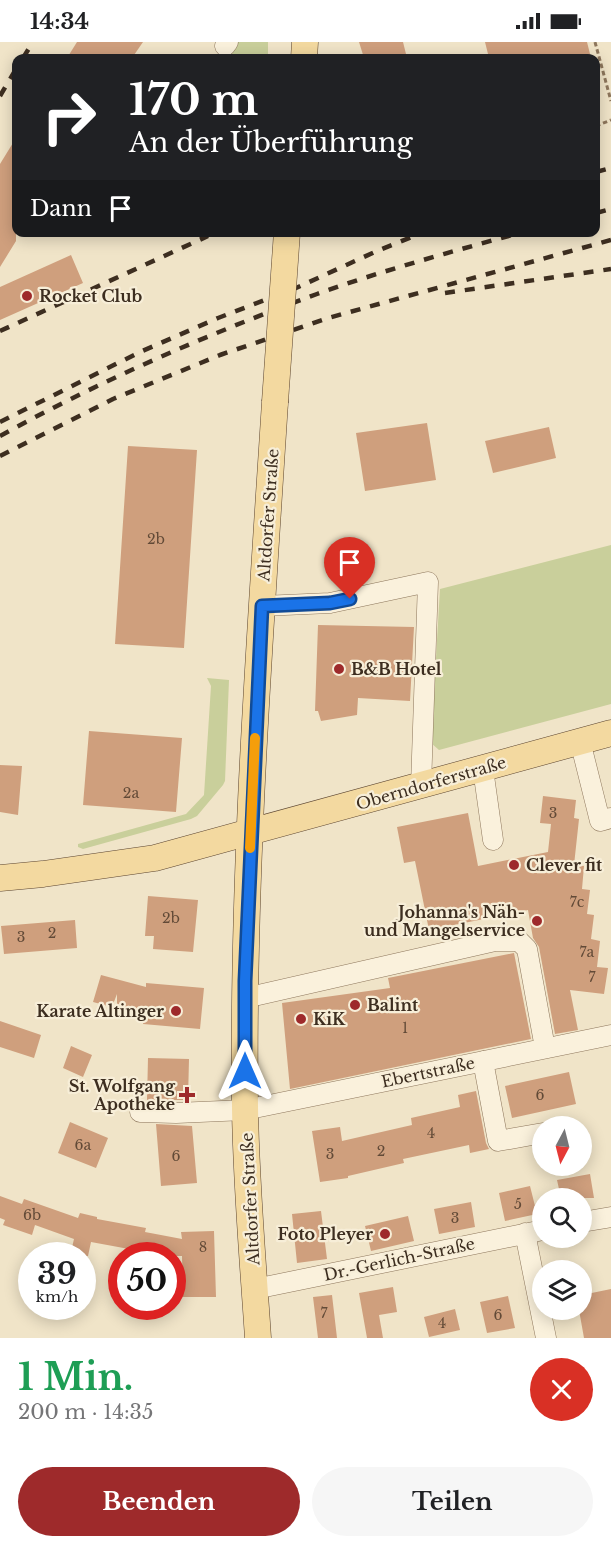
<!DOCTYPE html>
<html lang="de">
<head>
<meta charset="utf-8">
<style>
  body { margin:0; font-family:"Libre Baskerville",serif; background:#f6f6f6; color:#202124; height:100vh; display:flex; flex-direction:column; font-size:22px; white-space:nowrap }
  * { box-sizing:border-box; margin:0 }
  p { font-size:20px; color:#757577 }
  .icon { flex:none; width:33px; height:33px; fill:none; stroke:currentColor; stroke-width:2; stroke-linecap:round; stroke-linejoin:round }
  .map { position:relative; height:1296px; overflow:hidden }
  .details { display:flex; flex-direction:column; background:#fff; flex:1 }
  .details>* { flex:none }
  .hud { position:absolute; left:12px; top:12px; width:588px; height:183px; border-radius:12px; box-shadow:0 3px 15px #0003; background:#202124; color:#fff; overflow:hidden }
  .needle { width:39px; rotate:187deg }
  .fabs { position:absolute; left:532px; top:1074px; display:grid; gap:12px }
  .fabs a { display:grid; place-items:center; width:60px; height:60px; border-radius:50%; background:#fff; box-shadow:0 3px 15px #0003; font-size:30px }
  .speed { position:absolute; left:18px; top:1200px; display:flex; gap:12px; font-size:30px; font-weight:700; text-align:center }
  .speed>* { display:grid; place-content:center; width:78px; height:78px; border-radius:50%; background:#fff; box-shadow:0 3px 15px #0003; line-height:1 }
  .speed small { font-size:15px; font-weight:400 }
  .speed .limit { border:9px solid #d22; background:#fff; color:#111 }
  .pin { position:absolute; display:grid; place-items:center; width:51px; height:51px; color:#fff; margin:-62px -26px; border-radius:50% 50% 50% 0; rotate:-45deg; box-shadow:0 0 6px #0007 }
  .pin .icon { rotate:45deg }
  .me { position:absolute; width:66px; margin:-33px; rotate:0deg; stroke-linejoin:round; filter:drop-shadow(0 0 4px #0008) }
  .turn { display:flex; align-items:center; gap:21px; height:126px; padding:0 18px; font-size:27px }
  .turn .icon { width:78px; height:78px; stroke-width:2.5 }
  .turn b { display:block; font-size:42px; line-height:51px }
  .then { display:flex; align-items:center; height:57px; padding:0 18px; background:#0003; gap:12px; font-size:22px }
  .round { display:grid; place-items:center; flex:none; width:63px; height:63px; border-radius:32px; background:#f6f6f6 }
  .summary { display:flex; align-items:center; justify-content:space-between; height:102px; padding:0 18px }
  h1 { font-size:36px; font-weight:700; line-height:45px; color:#1e9e55 }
  .primary-button { display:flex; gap:12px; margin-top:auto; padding:12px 18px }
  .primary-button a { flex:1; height:69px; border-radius:36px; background:#9e2a2b; color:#fff; font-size:24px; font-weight:700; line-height:69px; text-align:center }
  .primary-button a+a { background:#f6f6f6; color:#202124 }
  .status { display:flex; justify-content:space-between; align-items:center; height:42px; padding:0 30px; background:#fff; direction:ltr }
  .status svg { height:16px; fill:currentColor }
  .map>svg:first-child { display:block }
  .green { fill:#c9cf9b }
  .building { fill:#cf9f7d }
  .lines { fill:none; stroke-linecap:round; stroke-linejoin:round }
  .minor-casing { stroke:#8d765c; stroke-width:21 }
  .major-casing { stroke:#5b4430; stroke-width:27 }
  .path { stroke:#8d765c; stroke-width:3; stroke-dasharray:4.5 3; stroke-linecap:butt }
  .minor { stroke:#faf1dc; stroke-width:20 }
  .major { stroke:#f3d9a0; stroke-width:26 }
  .rail { stroke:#3d2e20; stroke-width:4.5; stroke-dasharray:10 10; stroke-linecap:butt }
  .major-bridge-casing { stroke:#5b4430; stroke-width:27; stroke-linecap:butt }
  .major-bridge { stroke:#f3d9a0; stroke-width:26 }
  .route-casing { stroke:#114b97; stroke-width:15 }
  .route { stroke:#1a73e8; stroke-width:10 }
  .slow { stroke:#f59e0b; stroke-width:10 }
  .poi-dot { fill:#9e2a2b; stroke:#f7eed8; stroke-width:2 }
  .labels { text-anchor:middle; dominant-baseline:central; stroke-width:4.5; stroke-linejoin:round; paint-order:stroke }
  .number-label { font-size:14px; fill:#624a37 }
  .poi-label { font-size:16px; font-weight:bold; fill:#3d2e20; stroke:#f7eed8; text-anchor:start }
  .street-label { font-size:16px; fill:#3d2e20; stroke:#f7eed8 }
</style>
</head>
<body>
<div class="status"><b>14:34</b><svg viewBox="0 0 49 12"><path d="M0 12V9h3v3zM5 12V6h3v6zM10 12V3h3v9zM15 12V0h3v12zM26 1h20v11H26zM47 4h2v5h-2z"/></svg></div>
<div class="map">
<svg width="611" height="1296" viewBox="0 0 611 1296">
  <rect width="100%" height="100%" fill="#f0e4c8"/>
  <!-- green -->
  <path class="green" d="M221,0H268V16H232Z
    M611,503V662L439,708L431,701L440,547Z
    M207,636L229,638L225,739L223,743L197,774L191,777L83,807L78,805V802L186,772L204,753L211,644Z"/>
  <!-- building -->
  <path class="building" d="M77,0H143L132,16H67Z
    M359,0H403L407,16H364Z
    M485,0H587L591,16H489Z
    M16,96V199L0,225V122Z
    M71,213L83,241L0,278V245Z
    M427,381L436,438L365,449L356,391Z
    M549,385L556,416L493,431L485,399Z
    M128,404L197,408L184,606L115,602Z
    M318,583L414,585L410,659L358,656L357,673L321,679L318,669H315Z
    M89,689L182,696L176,770L83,763Z
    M0,723L22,724L18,773L0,770Z
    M543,754L576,758L574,776L579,777L574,823L584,824L582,847L590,848L587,872L594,873L591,897L600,899L597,925L608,926L604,952L570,948L578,988L555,992L539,905L533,896L528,868L429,888L415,819L404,821L397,785L468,771L478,824L548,810L551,782L540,781Z
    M148,854L198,858L193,910L153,907L154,894H145Z
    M75,878L77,906L4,912L1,884Z
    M514,911L531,997L290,1047L282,961L390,946L388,936Z
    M101,933L146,945V941L204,946L200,987L143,982L144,974L117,967V952L112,965L93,960Z
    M0,979L41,993L34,1016L0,1005Z
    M71,1004L92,1013L83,1035L63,1026Z
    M148,1016L189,1017L188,1058H147Z
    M569,1030L576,1062L512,1076L505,1044Z
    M476,1049L486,1101L489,1107L470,1111L469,1103L403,1117L404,1121L348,1134V1136L320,1140L312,1089L340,1085L342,1099L412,1083L411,1076L460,1065L458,1053Z
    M70,1080L108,1096L96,1126L58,1111Z
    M156,1082L192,1084L197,1141L161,1144Z
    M590,1132L594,1156H561L557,1138Z
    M530,1144L537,1172L505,1179L499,1151Z
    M0,1154L22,1162L24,1157L78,1176L80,1171L97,1175V1177L146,1186L145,1190L182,1197L181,1190L214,1189L216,1255H183L182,1214H141L128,1211L129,1207L91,1200L88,1214H70L74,1197L35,1183L32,1193L3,1183L5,1178L0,1176Z
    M471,1160L475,1185L439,1192L434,1167Z
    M321,1169L327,1217L297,1221L292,1172Z
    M408,1174L414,1199L371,1209L365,1184Z
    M393,1245L397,1270L379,1273L383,1296H367L359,1251Z
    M611,1247V1296H584L579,1268H582V1253Z
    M332,1253L337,1296H318L313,1255Z
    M508,1254L515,1286L487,1291L480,1260Z
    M455,1267L460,1288L429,1295L424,1275Z"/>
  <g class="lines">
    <!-- minor casing -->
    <g class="minor-casing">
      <path id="minor" d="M225,4L228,0
        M262,564L330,561L428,540L421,744
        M580,699L600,779L611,776
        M483,727L493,798
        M245,956L495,899H519L527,907L545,1006
        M483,1019L498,1099L543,1091
        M140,1070L176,1071L245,1068L611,993
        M582,1180L611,1175
        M525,1191L546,1296
        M255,1247L543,1188"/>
    </g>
    <!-- major casing -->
    <g class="major-casing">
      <path id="major" d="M304,16L305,0
        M0,836L43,832L155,816L611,691
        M258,1296C253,1220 246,1142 245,1066C242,831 260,595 275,360"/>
    </g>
    <!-- path -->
    <path class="path" d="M595,0L611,59
      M596,84L611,78"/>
    <!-- minor -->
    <use href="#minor" class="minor"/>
    <!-- major -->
    <use href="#major" class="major"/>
    <!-- rail -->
    <path class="rail" d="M23,16L33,0
      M0,54L16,27
      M596,130L611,126
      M596,171L611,167
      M445,251L611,227
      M0,289L208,194
      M0,380L140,310L218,276L296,246L377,209L424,190
      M0,394C102,338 208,292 317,252C384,228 454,209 523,190
      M0,414L113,357L220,313L328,276L611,198"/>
    <!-- major-bridge casing -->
    <g class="major-bridge-casing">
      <path id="major-bridge" d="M275,360L287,190"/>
    </g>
    <!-- major-bridge -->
    <use href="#major-bridge" class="major-bridge"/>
  </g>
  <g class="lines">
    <!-- route casing -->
    <g class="route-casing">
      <path id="route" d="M245,1029V939L262,564L330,561L350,557"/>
    </g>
    <!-- route -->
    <use href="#route" class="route"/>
    <!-- slow -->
    <path class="slow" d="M250,806L255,696"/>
  </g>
  <!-- markers -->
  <g class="poi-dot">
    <circle cx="27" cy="254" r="6"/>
    <circle cx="339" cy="627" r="6"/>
    <circle cx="514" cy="823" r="6"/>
    <circle cx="537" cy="879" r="6"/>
    <circle cx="355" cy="963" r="6"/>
    <circle cx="176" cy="969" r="6"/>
    <circle cx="301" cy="977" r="6"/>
    <path d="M184 1044h6v6h6v6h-6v6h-6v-6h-6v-6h6z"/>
    <circle cx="385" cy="1192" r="6"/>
  </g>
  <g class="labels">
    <!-- number labels -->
    <g class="number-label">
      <text x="156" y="497">2b</text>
      <text x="131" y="751">2a</text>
      <text x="553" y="771">3</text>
      <text x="577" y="860">7c</text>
      <text x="171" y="876">2b</text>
      <text x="52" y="891">2</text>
      <text x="21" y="895">3</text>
      <text x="587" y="910">7a</text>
      <text x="592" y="935">7</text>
      <text x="405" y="986">1</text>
      <text x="540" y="1053">6</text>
      <text x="431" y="1091">4</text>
      <text x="83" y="1103">6a</text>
      <text x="381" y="1109">2</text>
      <text x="330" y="1112">3</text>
      <text x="176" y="1114">6</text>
      <text x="518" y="1162">5</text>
      <text x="32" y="1173">6b</text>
      <text x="455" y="1176">3</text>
      <text x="203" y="1205">8</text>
      <text x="324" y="1271">7</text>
      <text x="498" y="1273">6</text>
      <text x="442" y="1281">4</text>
    </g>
    <!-- poi labels -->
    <g class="poi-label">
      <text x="39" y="254">Rocket Club</text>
      <text x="351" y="627">B&amp;B Hotel</text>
      <text x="526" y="823">Clever fit</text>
      <text x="525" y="870" text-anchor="end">Johanna's Näh-<tspan x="525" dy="18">und Mangelservice</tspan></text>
      <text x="367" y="963">Balint</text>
      <text x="164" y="969" text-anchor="end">Karate Altinger</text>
      <text x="313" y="977">KiK</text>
      <text x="175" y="1044" text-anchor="end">St. Wolfgang<tspan x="175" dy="18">Apotheke</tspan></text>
      <text x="373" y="1192" text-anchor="end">Foto Pleyer</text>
    </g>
    <!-- street labels -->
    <g class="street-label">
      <text transform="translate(268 473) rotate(-86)">Altdorfer Straße</text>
      <text transform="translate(431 741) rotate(-16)">Oberndorferstraße</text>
      <text transform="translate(428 1030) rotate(-12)">Ebertstraße</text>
      <text transform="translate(250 1157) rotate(-93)">Altdorfer Straße</text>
      <text transform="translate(399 1217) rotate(-12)">Dr.-Gerlich-Straße</text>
    </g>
  </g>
</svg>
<div class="fabs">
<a><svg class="needle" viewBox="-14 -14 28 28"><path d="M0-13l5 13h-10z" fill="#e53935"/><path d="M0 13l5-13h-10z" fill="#757577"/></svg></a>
<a><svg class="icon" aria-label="search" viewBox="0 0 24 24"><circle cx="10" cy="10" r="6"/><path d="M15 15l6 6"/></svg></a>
<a><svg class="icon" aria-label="layers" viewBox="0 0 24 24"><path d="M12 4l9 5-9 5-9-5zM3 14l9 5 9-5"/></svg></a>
</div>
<div class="speed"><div>39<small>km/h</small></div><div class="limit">50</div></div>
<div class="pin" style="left:350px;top:557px;background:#d93025"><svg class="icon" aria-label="arrive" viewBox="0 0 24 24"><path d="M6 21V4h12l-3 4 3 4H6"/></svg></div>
<svg class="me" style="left:245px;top:1029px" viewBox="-20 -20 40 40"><path d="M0-17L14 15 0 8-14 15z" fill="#1a73e8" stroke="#fff" stroke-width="4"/></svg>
<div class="hud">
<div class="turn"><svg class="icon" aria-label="right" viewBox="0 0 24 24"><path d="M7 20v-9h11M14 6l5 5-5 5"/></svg><div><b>170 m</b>An der Überführung</div></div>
<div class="then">Dann<svg class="icon" aria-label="arrive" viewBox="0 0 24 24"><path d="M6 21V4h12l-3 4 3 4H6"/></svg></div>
</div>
</div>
<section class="details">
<div class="summary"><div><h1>1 Min.</h1><p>200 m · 14:35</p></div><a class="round" style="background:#d93025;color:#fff"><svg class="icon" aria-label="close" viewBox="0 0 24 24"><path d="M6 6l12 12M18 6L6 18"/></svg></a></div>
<div class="primary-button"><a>Beenden</a><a>Teilen</a></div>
</section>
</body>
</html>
